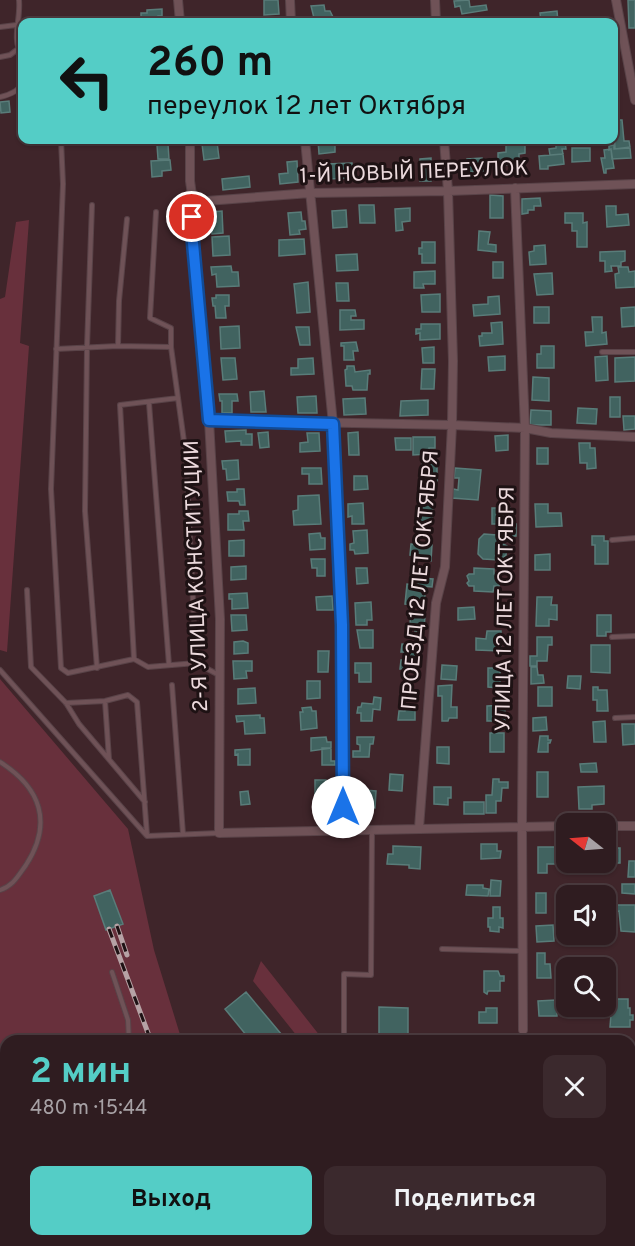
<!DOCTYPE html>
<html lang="ru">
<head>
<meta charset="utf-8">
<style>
  body { margin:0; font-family:Overpass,sans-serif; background:#3b292d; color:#f1f3f6; height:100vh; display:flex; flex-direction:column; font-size:22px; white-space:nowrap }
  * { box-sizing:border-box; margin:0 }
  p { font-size:20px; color:#a7a1a5 }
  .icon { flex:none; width:33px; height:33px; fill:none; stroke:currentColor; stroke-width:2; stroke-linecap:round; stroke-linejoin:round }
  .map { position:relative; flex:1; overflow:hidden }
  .details { position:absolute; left:0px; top:1035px; width:636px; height:212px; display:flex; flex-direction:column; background:#2f1c20; border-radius:18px 18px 0 0; box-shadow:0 2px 4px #0004,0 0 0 2px #4a3a3e }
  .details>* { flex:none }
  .guide { position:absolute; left:18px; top:18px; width:600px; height:126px; border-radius:12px; box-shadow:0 2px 4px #0004,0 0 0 2px #4a3a3e; background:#54cdc6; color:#111; overflow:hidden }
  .needle { width:39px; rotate:287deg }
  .controls { position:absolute; left:556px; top:813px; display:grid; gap:12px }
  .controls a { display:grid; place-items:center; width:60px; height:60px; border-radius:12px; background:#2f1c20; box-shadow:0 2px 4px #0004,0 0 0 2px #4a3a3e; font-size:30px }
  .pin { position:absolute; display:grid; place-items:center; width:51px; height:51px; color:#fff; margin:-26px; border:3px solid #fff; border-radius:50%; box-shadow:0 2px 6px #0007 }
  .me { position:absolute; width:66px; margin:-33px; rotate:0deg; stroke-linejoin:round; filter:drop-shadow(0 0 4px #0008) }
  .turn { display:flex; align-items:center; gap:21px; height:126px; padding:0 30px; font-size:27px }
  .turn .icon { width:78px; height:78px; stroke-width:2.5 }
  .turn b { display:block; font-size:42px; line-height:51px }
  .round { display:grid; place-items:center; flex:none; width:63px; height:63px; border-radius:12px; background:#3b292d }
  .head { display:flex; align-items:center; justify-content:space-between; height:102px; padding:0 30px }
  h1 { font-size:36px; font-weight:700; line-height:45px; color:#54cdc6 }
  .cta { display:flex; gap:12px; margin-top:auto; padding:12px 30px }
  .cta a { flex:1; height:69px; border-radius:12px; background:#54cdc6; color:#111; font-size:24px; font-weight:700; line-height:69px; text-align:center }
  .cta a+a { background:#3b292d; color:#f1f3f6 }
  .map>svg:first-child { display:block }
  .green { fill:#68303c }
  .building { fill:#416360; stroke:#597c79; stroke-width:1.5 }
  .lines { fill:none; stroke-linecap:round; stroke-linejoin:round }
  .service-casing { stroke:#594348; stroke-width:6 }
  .minor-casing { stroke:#594348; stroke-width:10 }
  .service { stroke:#6f5257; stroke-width:4 }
  .minor { stroke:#6f5257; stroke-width:8 }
  .rail-casing { stroke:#b6a2a5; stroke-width:5 }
  .rail { stroke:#1e1214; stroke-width:3; stroke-dasharray:9; stroke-linecap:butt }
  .route-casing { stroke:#114b97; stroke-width:15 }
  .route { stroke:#1a73e8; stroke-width:10 }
  .labels { text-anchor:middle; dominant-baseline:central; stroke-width:6; stroke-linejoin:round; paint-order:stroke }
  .street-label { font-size:21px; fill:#ecdadd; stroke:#1e1214 }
</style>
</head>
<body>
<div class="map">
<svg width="635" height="1246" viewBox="0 0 635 1246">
  <rect width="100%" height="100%" fill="#3f252a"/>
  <!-- green -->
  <path class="green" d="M29,220L20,343L29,346L7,652L0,650V299L5,297L16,222Z
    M0,679L128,829L154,950L182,1041H6V1130L0,1128Z
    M261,961L324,1041H301L253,981Z
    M630,1118H635V1246H192L190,1241L630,1240Z"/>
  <!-- building -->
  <path class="building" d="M264,0H278L279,14L264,15Z
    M469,0L470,7L486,5L487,10L462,14L460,6L455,7L454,1Z
    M628,0H635V28H629Z
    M324,5L325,11H330L334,19L331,22H315L311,6Z
    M162,9V16H158V22H141V13H147V10Z
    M557,11L558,22H541L540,13Z
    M9,101L10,112L1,113L0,102Z
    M618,120H622L624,141H629L630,147L615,149L614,123H618Z
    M318,140H337V144L335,145V152L319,154Z
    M506,140H525V153L519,154V164L498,165V153L506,152Z
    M565,141L566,149H562L563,154L550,155L549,149L556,148V142Z
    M217,142L219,158L204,160L202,144Z
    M168,144L169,159H158L157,145Z
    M614,145V149L630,148L631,158L612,159L611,149L609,150V146Z
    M572,148H590V161L572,162Z
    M611,149L614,168L606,169V173H604L601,158H605L604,150Z
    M563,154L564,164L548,166V169H540L539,156Z
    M431,158V181H420V159Z
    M482,158L483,171L468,172L467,159Z
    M170,160L171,170L162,171V176L152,177L151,161Z
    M297,161L298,182L280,184L279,174L288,173L287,162Z
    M352,163L353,178L327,179V164Z
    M249,176L250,187L223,190L222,179Z
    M490,195L503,196V218H490Z
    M540,198L541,206H534V210H528V213L522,214V199Z
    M359,205H374L375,223H360Z
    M606,206H616V215L628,214L629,225L607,227Z
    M410,208V221L402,222L403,230L396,231L395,209Z
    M346,210L347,227L333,228L332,211Z
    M222,211L223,233L212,234L211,228H206V218H211V212Z
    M301,212L302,221H305L306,229L299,230L300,234L290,235L288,213Z
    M565,213H583V223L587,222V247H577V231H572V223H565Z
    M479,231L490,232L488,244L496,245V252L478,250Z
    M229,236L230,255L213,256L212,237Z
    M304,239L305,254L279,256V240Z
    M422,242H435V263H422V254H419V248H422Z
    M545,245L546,264L530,265L529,252L534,251V246Z
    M625,251V261L621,262V266H611L612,271L605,272V261H600V252Z
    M357,254L358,270L337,271L336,255Z
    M493,262H503V278H493Z
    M231,266L232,272H238L239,286L217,287L216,274L212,275L211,267Z
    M618,267H628L629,272L635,271V287L616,288L615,274L619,273Z
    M435,271V284H423L424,288H414V272Z
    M552,273L553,294L537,295L534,274Z
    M308,282L310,312L297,313L294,284Z
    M336,283H348L349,301H337Z
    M440,294V312H422L421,295Z
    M216,295H229V306H225L226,318H216L215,306H213L212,298H216Z
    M499,296L500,314L474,316L473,305L488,304V297Z
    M534,307H549V323H534Z
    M635,307V326L622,327L621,308Z
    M340,310H355L356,316H351V320H364V329L340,330Z
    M592,317H602V333L606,332L607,344L586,346L585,332H593Z
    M502,322L503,344L480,346L479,336H482V333H492L491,323Z
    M421,324H440V339L420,340V333L416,334V329H421Z
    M239,326L240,348L221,349L220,327Z
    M296,327H309L310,345H300Z
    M356,342L358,351H353L354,360H344V346H341V343Z
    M541,346H554V368H537V354H541Z
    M434,347V363H423L422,348Z
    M505,356V370L489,371L488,357Z
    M607,356L608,380L596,381L595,357Z
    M635,357V381L615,382V358Z
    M221,358H235L237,379L223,380Z
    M313,358L314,374L291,375V368H298V359Z
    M347,366H354L355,372L370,370V374H368L367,390H353L352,386H346L345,370L347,369Z
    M422,369H435L434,389H421Z
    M533,377L549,378V401L532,400Z
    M264,391L266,412H251L250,392Z
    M219,394H237L238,401H232V413H222V401H220Z
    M316,396L317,413H298L297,397Z
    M610,397H620V417H610Z
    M365,398L366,414L344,415L343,399Z
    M428,400V415L400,416L401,401Z
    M578,408L597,409L596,424L577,423Z
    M531,410L551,411V425H530Z
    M623,416H635V429L624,430Z
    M246,430V434H252V445H241V441L226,442L225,431Z
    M268,432L269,447L260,448L258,433Z
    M358,432L359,455H349L348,433Z
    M307,433H319L320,451L300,452V443L308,442Z
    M508,435V450L496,451L495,436Z
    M413,437H435V448H429V454L413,455Z
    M395,438H411V450H396Z
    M579,443H590V448H595L596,468L587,469V463H580Z
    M537,448H548V464H537Z
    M238,460L239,479L227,480L226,469H223L222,461Z
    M422,464H437V481H422Z
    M302,468H321L322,484H309V474H302Z
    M455,468L481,470L478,500L452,498L453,489L458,490L459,478H454Z
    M354,476H367L368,489L354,490Z
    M237,489H244L245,505H240L239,501H228L227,492H237Z
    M319,495L321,524L294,525L293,511L298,510V496Z
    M363,503L364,524H352V516L348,517V504Z
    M421,503H433L432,524H420Z
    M535,504H548V513H561L562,526L536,527Z
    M492,508H510V517L506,516V524H492Z
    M239,511H248L249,521H243L244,530H228V514H239Z
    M516,524V536H504V525Z
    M367,530L368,553L355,554L354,550H350V544L354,543L353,531Z
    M320,533L321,538H325V549L310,550L309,534Z
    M484,534L497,535L502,540L501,543L507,546L506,555L500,560L483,559L478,554L479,539Z
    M592,536H604V541H608V564H595V545H592Z
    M244,540V556H229V541Z
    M411,544L432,545L431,561L419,560V556L410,555Z
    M550,554V570H535V555Z
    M311,559H325V576H317V568H312Z
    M246,566V579L231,580V567Z
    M356,568H367L368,583L357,584Z
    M474,568L494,569V574H499L500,577L499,586H494L493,592L474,591V586H469L467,583L469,581L467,576L469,574H474Z
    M419,578L433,579L432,587L422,586V593H425L424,606L405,604L407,584L418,585Z
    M247,593L248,608L232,609V599H229V594Z
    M332,596L333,610H317L316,597Z
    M537,597H552L551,605H557V620L549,619V626H536Z
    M371,602L372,620H367V625H356L355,603Z
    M474,607L475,619L458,620V608Z
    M411,614L425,615L424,631H415L416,624L410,623Z
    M231,615H246L247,630L232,631Z
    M597,615H611V632H606V636H597Z
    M357,630H373V648H360Z
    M487,631H501V651L476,650V638L486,639Z
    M537,637H552V645H548L547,661H537V666H530V656H537Z
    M243,641L248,643V653L234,654V642Z
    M402,644L422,646L420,667L409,666V669H400L401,660H406V652H401Z
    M591,645H610V673L591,672Z
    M318,651H329L328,672H318Z
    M233,661H252V671H246L247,678L234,679Z
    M355,663H371V682H359V673H355Z
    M442,665L457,666L456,680L441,679Z
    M531,667H537L538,675H543L544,683L531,684Z
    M488,668H500V688L488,687Z
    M568,676H581L580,689L567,688Z
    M307,681H320V698L307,699Z
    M452,685L451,707H457V718H449L448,721H442V696H438V686Z
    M538,687H552V706H538Z
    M593,687H598V690H607L608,711H597V700H593Z
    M255,688L256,703L238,704V689Z
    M374,697L381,698L380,710L373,709L372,721H361V713H357L358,707H361L362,703L373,704Z
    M405,705H415V720H398L399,711H405Z
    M505,705V721H487V706Z
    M311,707L312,711H316L317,728L301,730L300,712H303L302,708Z
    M260,715V718H264L265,733L245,734L244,721L237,722L236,716Z
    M546,717L547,730L533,731V718Z
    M605,721L606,742H594L593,722Z
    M622,724H635V744L623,745Z
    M490,733H504V752H490Z
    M540,736H548V740H551L550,743H548V752H538Z
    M326,737L327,742H331V748L311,751V738Z
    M357,737H374L373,744H370L369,757H353V751H360V745L357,744Z
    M437,747H449V764L437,763Z
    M322,748H331V761H335V765H322Z
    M250,749V765H238V754L235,755V750Z
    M596,763L597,772H581L580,764Z
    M537,772H548V797H537Z
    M390,774L403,775L402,791L389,790Z
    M493,779H499V782H508V788H502L501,801H496V813H486V795H492Z
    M315,780H326L327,796H315Z
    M604,786V804L592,805V809H579L578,787Z
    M434,787H451V798H448V805L434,804Z
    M352,789L376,791L375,808L351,806Z
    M248,791L250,804L241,805L240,792Z
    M464,802H484V814H464Z
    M481,844H497V851H501L500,858L481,859Z
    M393,846L421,847L420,869L409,868V865L387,864L388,854H393Z
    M538,847H556V852H560V858H556V864H547V873H538Z
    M606,848H620V863H614V869H590V862H606Z
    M629,861H635V877H628Z
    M491,880L501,881L500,896H490Z
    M622,884H635V894L622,893Z
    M467,885H483V888L489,889L488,896L466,895Z
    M110,890L123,924L106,930L94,896Z
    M536,893H546V913H536Z
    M615,905H635V932L621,931L619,911L615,912Z
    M493,907H500V918H503V928L499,927V932L490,931V927H488V918H493Z
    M553,925L554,941L537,942L536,926Z
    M537,953H545V964H550L551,978H537Z
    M484,971H498L500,976H504V981H500V991H488L487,994L484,992Z
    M246,992L287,1041H251L225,1009Z
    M611,999H628V1008H630V1015H633V1020H630V1027H610L611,1014H605L606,1003H611Z
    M556,1000L557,1016H539L538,1001Z
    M379,1007L408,1008V1041H379Z
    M486,1008H497V1023H479V1012H486Z
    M630,1044H635V1097H630Z
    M500,1240H519V1246H500Z"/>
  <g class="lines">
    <!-- service casing -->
    <g class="service-casing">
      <path id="service" d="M19,0C21,20 11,38 22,56
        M57,21V22
        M0,27L16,25
        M0,57L10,55L18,49
        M0,97C9,95 18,92 22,84
        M61,140L63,184L51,489L61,668L68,673L134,659L148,667L196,663L219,675
        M92,205L87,347L85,511L97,668
        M156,212L150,318L171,328V347L186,456L196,663
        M118,346L119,301L127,219
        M56,349L118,346L171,347
        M602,352H635
        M149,403L169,665
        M612,540L635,538
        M27,590L31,667L66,703L79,724L145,802
        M612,637L635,636
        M134,659L120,405L178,398
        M0,670L147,836L219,833
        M172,685L183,834
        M105,701L109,759
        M66,703L105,701L128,695L137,702L147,835
        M615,718L635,717
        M0,762C41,788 53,823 26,865C18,876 13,886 0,890
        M442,949L522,951
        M112,972L128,1020L129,1041
        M523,1030L524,1041
        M344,1041V974L371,975L372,830
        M630,1135H635
        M0,1227H6
        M492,1246V1240"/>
    </g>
    <!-- minor casing -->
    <g class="minor-casing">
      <path id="minor" d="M178,0L180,22
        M290,0L291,22
        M435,0L436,22
        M616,0L635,100
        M190,140V181L193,202L192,232L209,420L220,619L219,833L567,826
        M305,140L333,424L342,625L343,830
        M515,188L525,428L522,827L523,1030
        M193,202L310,193L448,191L635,184
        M209,420L452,425L525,428L551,433L635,437
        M606,826H635
        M419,828L436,603L445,567L452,425L453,361L448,191L444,140"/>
    </g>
    <!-- service -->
    <use href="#service" class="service"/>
    <!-- minor -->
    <use href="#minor" class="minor"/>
    <!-- rail casing -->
    <g class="rail-casing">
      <path id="rail" d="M117,926L127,955
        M109,929L151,1041
        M0,1104L6,1105
        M193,1240L197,1246
        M228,1240L231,1246
        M281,1240L282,1246"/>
    </g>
    <!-- rail -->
    <use href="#rail" class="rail"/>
  </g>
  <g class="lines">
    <!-- route casing -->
    <g class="route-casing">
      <path id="route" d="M192,217V232L209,420L333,424L342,625L343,807"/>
    </g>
    <!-- route -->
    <use href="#route" class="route"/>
  </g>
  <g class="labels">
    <!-- street labels -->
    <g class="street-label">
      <text transform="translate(414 173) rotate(-2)">1-Й НОВЫЙ ПЕРЕУЛОК</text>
      <text transform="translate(197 576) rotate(-92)">2-Я УЛИЦА КОНСТИТУЦИИ</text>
      <text transform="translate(421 580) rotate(-85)">ПРОЕЗД 12 ЛЕТ ОКТЯБРЯ</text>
      <text transform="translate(506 609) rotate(-89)">УЛИЦА 12 ЛЕТ ОКТЯБРЯ</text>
    </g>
  </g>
</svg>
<div class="controls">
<a><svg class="needle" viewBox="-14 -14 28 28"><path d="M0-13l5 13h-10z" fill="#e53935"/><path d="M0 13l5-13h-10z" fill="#a7a1a5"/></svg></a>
<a><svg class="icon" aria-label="sound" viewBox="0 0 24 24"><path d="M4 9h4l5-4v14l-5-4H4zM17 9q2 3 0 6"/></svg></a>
<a><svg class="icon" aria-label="search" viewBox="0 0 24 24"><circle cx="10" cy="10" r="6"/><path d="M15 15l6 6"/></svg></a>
</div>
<div class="pin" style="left:192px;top:217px;background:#d93025"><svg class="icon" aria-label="arrive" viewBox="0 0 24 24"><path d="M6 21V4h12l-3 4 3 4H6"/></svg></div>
<svg class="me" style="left:343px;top:807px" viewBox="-20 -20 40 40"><circle r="19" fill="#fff"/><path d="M0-13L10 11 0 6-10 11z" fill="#1a73e8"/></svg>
<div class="guide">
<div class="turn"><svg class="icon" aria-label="left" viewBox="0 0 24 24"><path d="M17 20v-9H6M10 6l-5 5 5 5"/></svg><div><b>260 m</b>переулок 12 лет Октября</div></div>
</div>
<section class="details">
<div class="head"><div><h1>2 мин</h1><p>480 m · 15:44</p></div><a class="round"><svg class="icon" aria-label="close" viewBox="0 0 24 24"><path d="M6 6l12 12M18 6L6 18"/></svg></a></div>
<div class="cta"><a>Выход</a><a>Поделиться</a></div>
</section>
</div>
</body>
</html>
